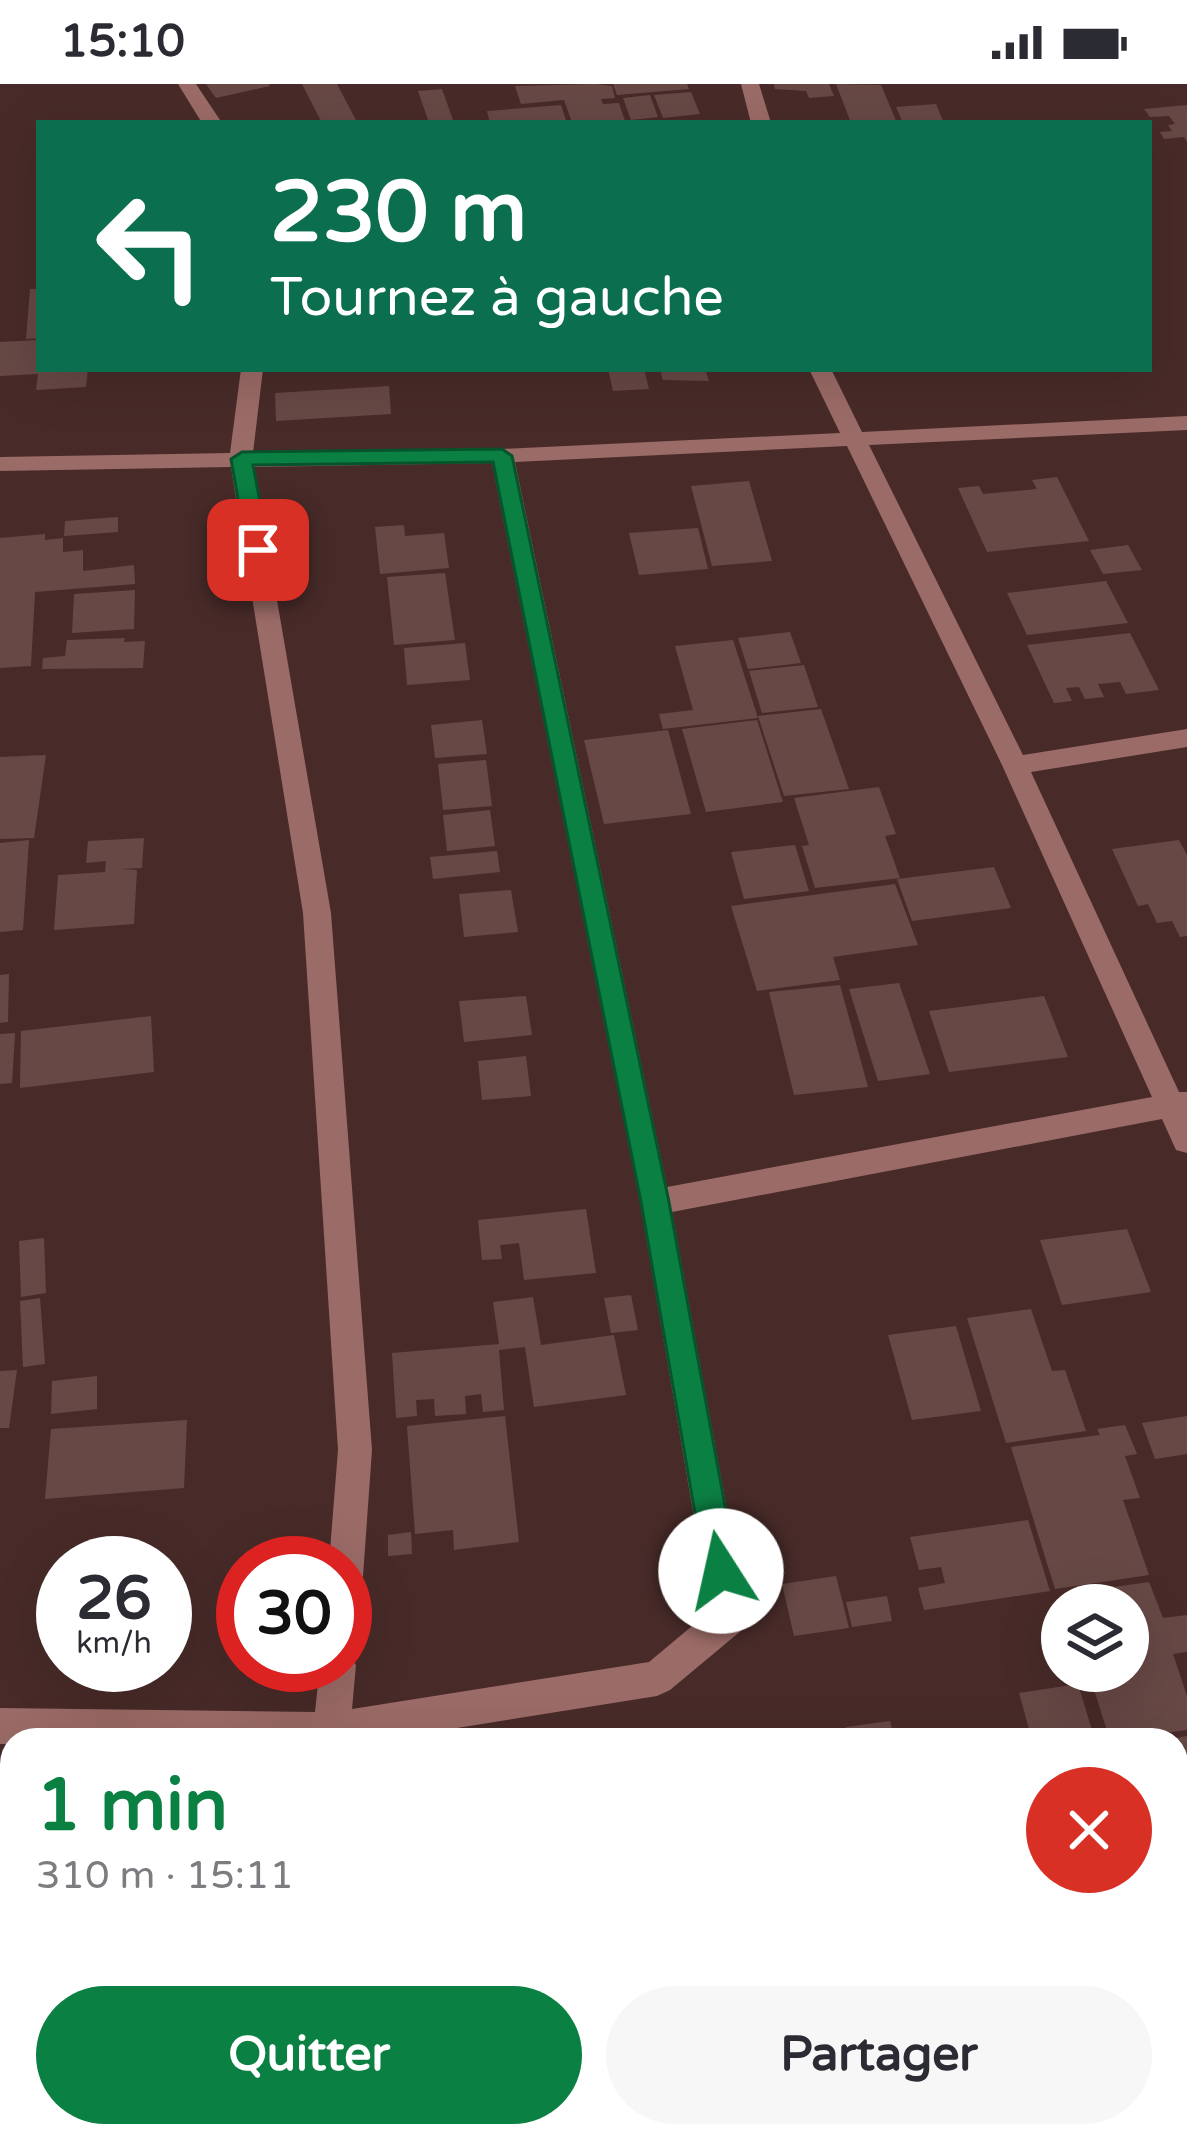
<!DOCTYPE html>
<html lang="fr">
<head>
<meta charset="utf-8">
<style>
  body { margin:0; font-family:"Varela Round",sans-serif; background:#f7f7f7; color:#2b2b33; height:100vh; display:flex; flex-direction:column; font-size:45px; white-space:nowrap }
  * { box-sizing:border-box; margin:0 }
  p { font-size:39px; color:#7c7c81 }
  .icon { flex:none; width:66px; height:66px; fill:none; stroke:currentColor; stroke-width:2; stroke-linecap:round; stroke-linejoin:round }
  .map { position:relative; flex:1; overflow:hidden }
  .sheet { position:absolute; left:0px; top:1644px; width:1188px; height:420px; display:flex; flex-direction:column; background:#fff; border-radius:36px 36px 0 0; box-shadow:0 12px 48px #0002 }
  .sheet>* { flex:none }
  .banner { position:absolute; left:36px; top:36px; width:1116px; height:252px; border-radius:0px; box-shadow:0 12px 48px #0002; background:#0b6e4f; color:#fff; overflow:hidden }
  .fabs { position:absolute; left:1041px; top:1500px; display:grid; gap:24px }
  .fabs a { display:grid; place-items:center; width:108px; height:108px; border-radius:50%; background:#fff; box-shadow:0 12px 48px #0002; font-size:60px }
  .speed { position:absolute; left:36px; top:1452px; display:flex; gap:24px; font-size:60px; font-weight:700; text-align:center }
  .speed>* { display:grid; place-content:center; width:156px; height:156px; border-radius:50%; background:#fff; box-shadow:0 12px 48px #0002; line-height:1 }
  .speed small { font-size:30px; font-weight:400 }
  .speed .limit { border:18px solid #d22; background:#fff; color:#111 }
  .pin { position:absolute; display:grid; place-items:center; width:102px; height:102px; color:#fff; margin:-51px; border-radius:24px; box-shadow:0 6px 18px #0006 }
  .me { position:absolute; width:132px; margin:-66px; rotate:350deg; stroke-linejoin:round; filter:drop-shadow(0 0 9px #0008) }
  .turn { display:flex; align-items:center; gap:42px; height:252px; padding:0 36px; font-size:54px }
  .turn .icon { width:156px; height:156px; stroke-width:2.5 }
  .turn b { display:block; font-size:84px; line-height:102px }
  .round { display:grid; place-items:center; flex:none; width:126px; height:126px; border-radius:63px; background:#f7f7f7 }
  .summary { display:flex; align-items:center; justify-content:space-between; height:204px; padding:0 36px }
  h1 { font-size:72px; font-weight:700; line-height:90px; color:#0b8043 }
  .primary-button { display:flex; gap:24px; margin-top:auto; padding:24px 36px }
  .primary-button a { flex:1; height:138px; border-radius:72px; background:#0b8043; color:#fff; font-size:48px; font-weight:700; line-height:138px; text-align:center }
  .primary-button a+a { background:#f7f7f7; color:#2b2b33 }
  .status { display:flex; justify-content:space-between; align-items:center; height:84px; padding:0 60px; background:#fff; direction:ltr }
  .status svg { height:33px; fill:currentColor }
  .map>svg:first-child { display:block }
  .building { fill:#674845 }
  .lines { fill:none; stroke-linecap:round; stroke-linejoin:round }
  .minor { fill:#9b6b67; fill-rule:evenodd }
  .route { fill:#0b8043; stroke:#07532c; stroke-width:3 }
</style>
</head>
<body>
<div class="status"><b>15:10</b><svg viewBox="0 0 49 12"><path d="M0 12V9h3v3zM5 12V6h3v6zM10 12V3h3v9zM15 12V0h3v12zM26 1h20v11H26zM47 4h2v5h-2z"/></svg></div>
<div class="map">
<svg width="1187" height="2064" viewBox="0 0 1187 2064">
  <rect width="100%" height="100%" fill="#482b29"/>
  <!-- building -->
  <path class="building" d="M206,0H269L270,2L216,14Z
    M302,0H337L357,38L322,39Z
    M596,0L612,2L615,14L601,15L603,20L619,19L625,37L572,39L564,16L521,20L515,2Z
    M613,0H687L689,5L617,11Z
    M774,0H829L834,12L809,14L806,7L775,5Z
    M836,0L881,1L897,39H851Z
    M442,5L453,36L429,39L418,7Z
    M691,8L700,30L663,34L654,11Z
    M650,11L658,33L631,36L623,14Z
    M936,20L944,39H903L896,23Z
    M561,21L567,39H490L487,27Z
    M1187,21V58L1184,53L1164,55L1160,48L1172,47L1168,41L1175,40L1169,32L1150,33L1144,25Z
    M30,205H39V254L26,255Z
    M39,256V285H88L86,303L36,306L38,290L0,292V258Z
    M608,285H644L649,305L613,307Z
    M660,285H705L709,297L663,296Z
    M389,302L391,330L276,337L275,309Z
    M1057,393L1089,457L987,468L958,404L979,402L983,410L1037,405L1032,396Z
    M749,397L772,477L712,482L691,402Z
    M118,433V448L64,452L65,437Z
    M404,441L405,452L444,449L449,484L380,490L375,443Z
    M698,444L708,485L639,491L629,449Z
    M45,450V456L63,454V468L83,466V487L134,481L135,500L35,508L31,582L0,584V454Z
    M1128,461L1142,486L1103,490L1090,466Z
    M445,489L455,556L394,561L387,493Z
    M1106,497L1128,539L1027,551L1007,509Z
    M135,506L134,545L72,549L74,510Z
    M790,548L801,579L748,585L738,554Z
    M1130,549L1159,606L1126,610L1120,598L1098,600L1104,613L1085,615L1079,603L1066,604L1072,617L1054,619L1027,561Z
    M125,554L124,558L145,557L143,584L42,585L43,574L65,572L67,556Z
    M733,556L758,634L663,645L659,630L693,626L675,562Z
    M465,559L470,596L407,601L404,564Z
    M804,581L818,623L762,629L749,587Z
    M821,625L849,705L784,712L758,632Z
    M482,636L487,670L435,674L431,641Z
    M757,636L783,718L706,728L682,645Z
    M668,646L691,730L604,740L584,656Z
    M46,671L34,754L0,755V673Z
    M486,676L492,722L443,726L438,680Z
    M879,703L896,750L885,752L900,794L815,804L802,762L809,761L794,714Z
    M490,726L495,762L447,767L443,731Z
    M144,754L142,784L121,785L137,786L134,840L54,846L58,791L105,788L106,777L86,779L88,757Z
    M29,756L23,846L0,848V759Z
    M1179,756L1187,771V852L1180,853L1172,837L1157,839L1148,820L1138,822L1112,765Z
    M795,761L809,807L744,815L731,768Z
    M497,767L500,788L433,795L430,773Z
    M994,783L1011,824L912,837L897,795Z
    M895,800L918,861L833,873L840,896L757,907L731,822Z
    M511,806L518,848L464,853L459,810Z
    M9,890L8,938L0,939V891Z
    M899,899L930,990L878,997L849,905Z
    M840,901L868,1003L794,1011L769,908Z
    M526,912L532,951L464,958L459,917Z
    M1044,912L1068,973L949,988L929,927Z
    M151,932L154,988L20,1004L21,947Z
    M15,949L12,999L0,1000V950Z
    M526,972L531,1012L482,1016L478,977Z
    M586,1125L596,1189L524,1196L519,1159L500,1161L502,1175L482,1176L478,1136Z
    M1127,1145L1151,1208L1062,1221L1040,1156Z
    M44,1154L46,1209L21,1213L19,1157Z
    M631,1211L638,1246L611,1249L604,1214Z
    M533,1213L541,1261L614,1251L626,1311L534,1323L525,1263L499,1266L504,1326L483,1328L481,1310L465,1312L466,1330L435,1332L434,1315L416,1316L417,1332L396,1334L392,1269L499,1260L493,1218Z
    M40,1214L45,1280L23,1283L20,1217Z
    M1031,1225L1052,1287L1065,1286L1086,1347L1006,1359L967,1234Z
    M956,1242L981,1327L912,1336L888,1251Z
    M17,1286L9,1344H0V1287Z
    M97,1292V1325L51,1330L52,1297Z
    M505,1332L519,1458L454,1466L453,1446L415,1450L407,1342Z
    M1187,1332V1370L1155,1375L1142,1339Z
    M187,1336L184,1404L45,1415L51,1345Z
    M1125,1341L1137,1370L1125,1372L1140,1414L1123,1416L1149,1491L1055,1505L1011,1363L1100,1351L1097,1345Z
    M1028,1436L1050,1507L924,1526L918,1504L945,1499L941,1483L919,1486L910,1453Z
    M411,1448L412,1470L388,1472V1451Z
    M836,1492L849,1544L794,1552L782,1500Z
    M1149,1498L1163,1534L1187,1531V1568L1173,1570L1187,1612V1646L1110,1656L1088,1587H1128V1521H1067L1064,1510Z
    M887,1512L892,1537L852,1543L846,1518Z
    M1078,1600L1095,1656H1032L1019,1609Z
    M890,1637L895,1656H849L846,1643Z
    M1187,1652V1739L1176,1741V1654Z
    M1187,1826V1882H1186L1176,1851V1827Z
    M1177,1885L1187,1917V2025L1176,2027Z
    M1187,2038V2064H1162L1158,2052H1176V2041Z
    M1049,2052H1155V2055L1081,2064L1079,2056L1051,2061Z"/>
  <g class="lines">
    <!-- minor -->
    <path class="minor" d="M178,0H196L222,39H202Z
      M741,0H759L771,39H751Z
      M241,285H263L253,369L502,365L840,349L809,285H831L862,348L1187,332V346L869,361L1023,671L1187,645V663L1031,688L1179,1008H1187V1069L1176,1066L1162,1035L672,1128L747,1534L742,1546L670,1606L657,1612L382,1656H12V1660H0V1624L315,1628L320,1581H345V1566L356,1581L352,1625L649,1578L710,1527L640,1118L492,379L254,383L331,829L372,1366L363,1492L357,1504L345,1509V1479H329L338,1366L303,829L231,383L0,387V373L230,369ZM847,362L1002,681L1152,1013L667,1103L515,378Z
      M344,2052H386L383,2064H341Z"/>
  </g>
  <!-- route -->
  <path class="route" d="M502,365L512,372L669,1118L737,1487L732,1498L721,1502L710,1498L705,1487L641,1118L493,378L253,381L269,466L258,473L247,466L231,375L242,368Z"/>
</svg>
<div class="fabs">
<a><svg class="icon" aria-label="layers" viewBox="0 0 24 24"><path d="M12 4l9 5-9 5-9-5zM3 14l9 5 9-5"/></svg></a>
</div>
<div class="speed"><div>26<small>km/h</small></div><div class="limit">30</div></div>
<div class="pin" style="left:258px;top:466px;background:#d93025"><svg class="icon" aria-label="arrive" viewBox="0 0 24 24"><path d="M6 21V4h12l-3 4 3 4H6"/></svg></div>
<svg class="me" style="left:721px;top:1487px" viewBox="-20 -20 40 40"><circle r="19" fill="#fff"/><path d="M0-13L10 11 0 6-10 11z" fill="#0b8043"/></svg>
<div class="banner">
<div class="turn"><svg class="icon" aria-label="left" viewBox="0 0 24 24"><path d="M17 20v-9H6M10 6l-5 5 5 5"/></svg><div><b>230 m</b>Tournez à gauche</div></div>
</div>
<section class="sheet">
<div class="summary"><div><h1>1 min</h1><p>310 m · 15:11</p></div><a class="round" style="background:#d93025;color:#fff"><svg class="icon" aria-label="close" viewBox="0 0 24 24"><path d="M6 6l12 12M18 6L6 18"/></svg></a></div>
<div class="primary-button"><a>Quitter</a><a>Partager</a></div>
</section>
</div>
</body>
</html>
